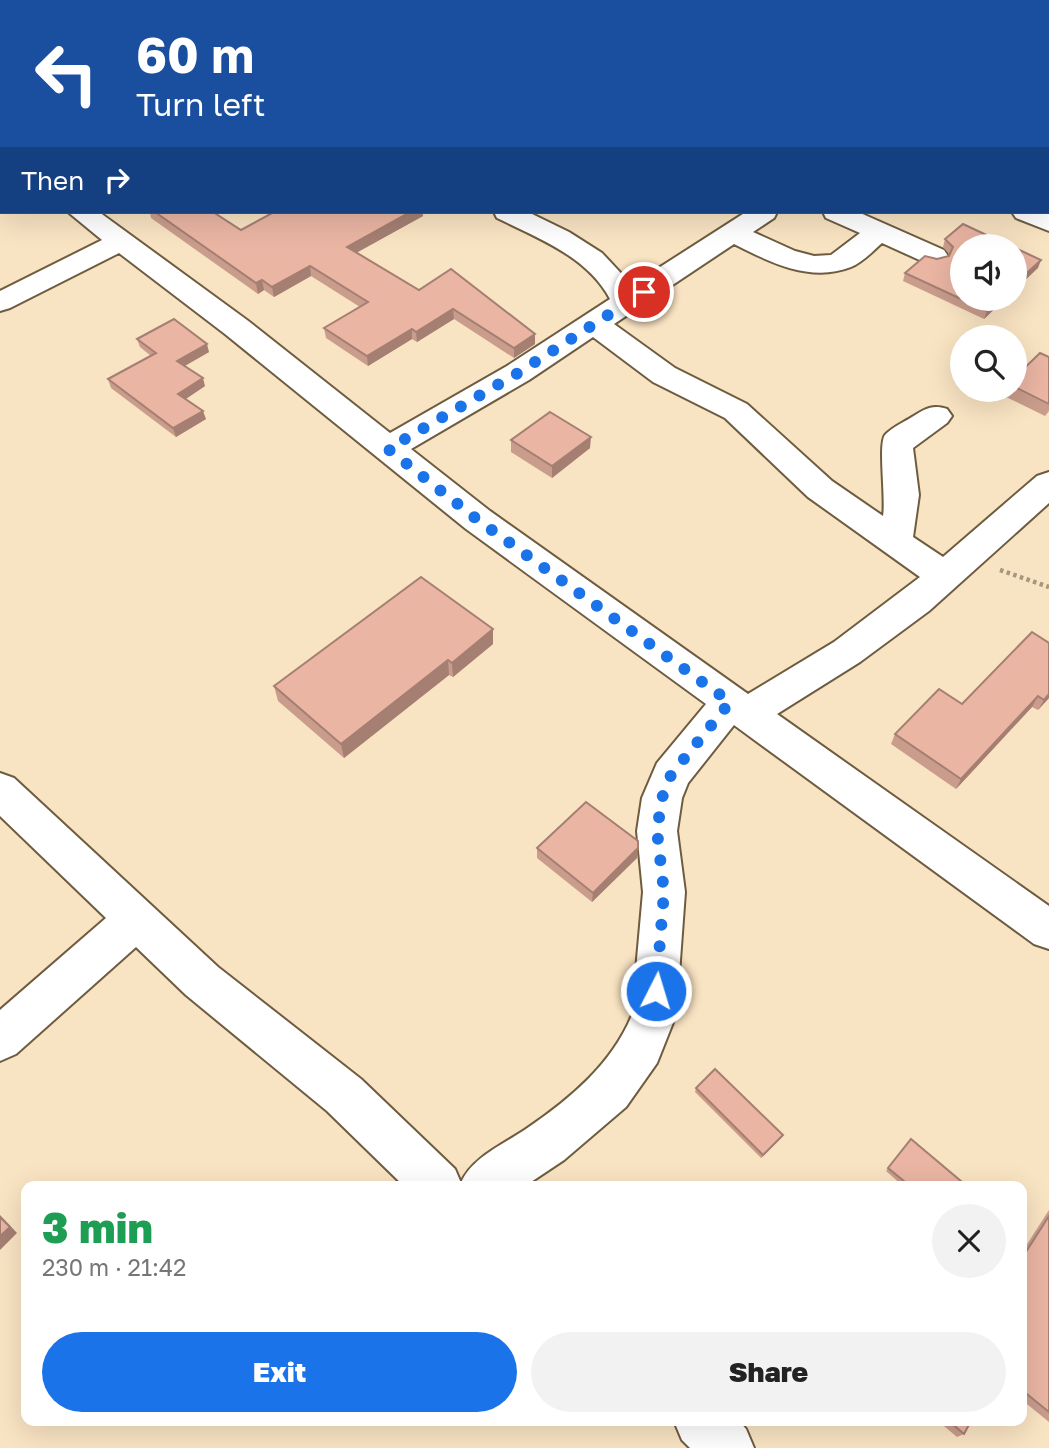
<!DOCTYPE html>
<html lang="en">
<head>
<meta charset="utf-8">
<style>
  body { margin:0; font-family:"Golos Text",sans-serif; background:#f2f2f2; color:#222; height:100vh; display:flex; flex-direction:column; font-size:26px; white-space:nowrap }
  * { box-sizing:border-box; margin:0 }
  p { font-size:23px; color:#767676 }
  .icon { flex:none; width:38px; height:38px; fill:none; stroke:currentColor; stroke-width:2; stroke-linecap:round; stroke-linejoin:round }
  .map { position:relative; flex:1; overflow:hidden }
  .side { position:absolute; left:21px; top:1181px; width:1006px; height:245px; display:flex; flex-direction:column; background:#fff; border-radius:14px; box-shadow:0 7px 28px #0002 }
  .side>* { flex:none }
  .hud { position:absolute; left:0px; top:0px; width:1050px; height:214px; box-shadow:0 7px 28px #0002; background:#1a4fa0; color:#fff; overflow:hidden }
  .fabs { position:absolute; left:950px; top:234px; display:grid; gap:14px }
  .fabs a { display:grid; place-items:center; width:77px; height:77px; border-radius:50%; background:#fff; box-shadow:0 7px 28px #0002; font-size:35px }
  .pin { position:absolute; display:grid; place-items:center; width:60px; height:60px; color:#fff; margin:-30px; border:4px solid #fff; border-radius:50%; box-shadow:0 2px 7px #0007 }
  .me { position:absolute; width:77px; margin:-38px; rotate:5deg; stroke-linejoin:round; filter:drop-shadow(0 0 5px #0008) }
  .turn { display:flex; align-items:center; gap:24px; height:147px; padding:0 21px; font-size:32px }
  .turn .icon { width:91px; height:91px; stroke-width:2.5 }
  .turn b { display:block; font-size:49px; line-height:60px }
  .then { display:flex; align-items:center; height:66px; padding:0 21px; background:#0003; gap:14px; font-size:26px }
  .round { display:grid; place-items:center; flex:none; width:74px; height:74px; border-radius:37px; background:#f2f2f2 }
  .headline { display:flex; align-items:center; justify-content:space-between; height:119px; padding:0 21px }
  h1 { font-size:42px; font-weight:800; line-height:52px; color:#1e9e55 }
  .action { display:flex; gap:14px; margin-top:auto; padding:14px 21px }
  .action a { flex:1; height:80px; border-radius:42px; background:#1a73e8; color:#fff; font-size:28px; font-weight:800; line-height:80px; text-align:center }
  .action a+a { background:#f2f2f2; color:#222 }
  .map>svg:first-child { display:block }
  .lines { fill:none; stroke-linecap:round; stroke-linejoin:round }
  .minor-casing { stroke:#6e5c40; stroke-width:4 }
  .path { stroke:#a5967e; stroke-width:4.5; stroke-dasharray:3.5 3.5; stroke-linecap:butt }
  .minor { fill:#fff; fill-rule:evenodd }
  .wall { fill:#c99c8c }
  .shaded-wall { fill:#a47f72 }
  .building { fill:#eab5a3; stroke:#a47f72; stroke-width:2 }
  .route { stroke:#1a73e8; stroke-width:12; stroke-dasharray:0 21.6 }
</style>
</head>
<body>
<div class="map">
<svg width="1049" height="1448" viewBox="0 0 1049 1448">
  <rect width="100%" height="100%" fill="#f8e3c2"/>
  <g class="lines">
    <!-- minor casing -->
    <g class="minor-casing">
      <path id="minor" d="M53,0H78L52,2Z
        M127,0H151L152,2H128Z
        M588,0H613L614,2H589Z
        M2,18V33H0V19Z
        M1048,21H1049V35H1048Z
        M0,144L2,145V161L0,160Z
        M68,212H99L247,320L390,433L507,366L610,299C588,257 538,238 497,218L494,212H528L569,232L602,253L632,285L746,212H777L774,218L753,232L795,251L814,256L831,255L860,233L826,218L823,212H858L944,250L948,256L944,262L934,264L924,262L882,243C873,251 863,262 851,267C811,283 769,262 734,244L614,324L675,368L747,404L832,481L883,516C886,498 878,444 885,435C891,428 904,422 912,417C925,409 932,404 947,409L952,416L947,423L913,448L919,495L913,537L943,557L1037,476L1049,472V503L929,611L860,662L777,714L1049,906V949L1034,944L734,725L688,783L682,798L677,831L685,892L676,1015L657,1063L626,1107L564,1160L525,1186H404L327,1111L186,995L136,947L16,1054L0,1061V1010L106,918L0,816V773L14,778L218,967L361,1079L455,1169L461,1183C471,1158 504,1144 526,1129C569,1100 612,1064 632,1015L643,892L637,831L642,798L657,763L706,704L466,529L225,334L119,253L10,308L0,311V291L102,240ZM593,337L653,382L725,418L808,497L920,577L834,642L748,694L490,511L411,449L529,380Z
        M1012,212L1049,213V231L1016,218Z
        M674,1421H739L746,1429L754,1448H690L682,1440Z"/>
    </g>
    <!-- path -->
    <path class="path" d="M1000,570L1049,587"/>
    <!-- minor -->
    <use href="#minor" class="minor"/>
  </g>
  <!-- wall -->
  <path class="wall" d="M267,0H297L293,2H269Z
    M150,212H213L241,230L274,212H422L423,216L357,252L419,290L535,344L514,358L454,319L417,342L412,339L368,366L326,338L324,328L360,307L311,276L274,297L264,290L258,294L151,218Z
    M963,224L962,299H1005L984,319L903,281L905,273L937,259L949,256V254L943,247L945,239Z
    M137,339L209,352L185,366L205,386L185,399L206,419L176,437L111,388L108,379L151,356L140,347Z
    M1049,357V411L1045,416L1004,396L1006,390H1015V377Z
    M511,440L590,448L552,478L511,452Z
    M1032,632L1049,698L1038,710L1032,707L956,789L891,744L895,734L962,704Z
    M493,644L453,677L449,675L344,758L278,701L274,686Z
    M537,848L637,858L592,902L537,858Z
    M696,1088L783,1135L781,1138L761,1158L695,1092Z
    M911,1139L959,1186H903L886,1171Z
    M1049,1210V1422L1022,1400V1252Z
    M938,1421H971L964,1434L957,1437Z"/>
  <!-- shaded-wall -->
  <path class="shaded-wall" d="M282,0H297L293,2H279Z
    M410,212H422L423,216L349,257L347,247Z
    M1041,260L1038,268L1015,290V284Z
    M310,266L311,276L274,297L272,287Z
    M262,280L264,290L258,294L256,283Z
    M999,299H1005L984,319L987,311Z
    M453,309L454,319L417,342L416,332Z
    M412,329V339L368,366L367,356Z
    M535,334V344L514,358V348Z
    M207,344L209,352L179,369L177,361Z
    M203,378L205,386L180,403L178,394Z
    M203,411L206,419L176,437L173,428Z
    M591,437L590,448L552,478V466Z
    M493,629V644L453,677L452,663Z
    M448,660L449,675L344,758L341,744Z
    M1049,694V698L1038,710L1044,700Z
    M1038,696L1032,707L956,789L961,779Z
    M638,848L637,858L592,902L593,893Z
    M783,1135L781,1138L761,1158L763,1155Z
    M0,1215L17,1233L0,1250Z"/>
  <!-- building -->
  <path class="building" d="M0,38H2V59L0,58Z
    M155,212H213L241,230L274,212H410L347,247L419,290L451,269L535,334L514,348L453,309L416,332L412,329L367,356L324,328L368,302L310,266L272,287L262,280L256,283Z
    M963,224L1012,247H962V299H999L987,311L905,273L925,256L937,259L949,256L953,247L945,239Z
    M1015,248L1041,260L1015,284Z
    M174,319L207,344L177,361L203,378L178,394L203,411L173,428L108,379L156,353L137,339Z
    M1040,353L1049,357V404L1015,387V377Z
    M550,412L591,437L552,466L511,440Z
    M421,577L493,629L452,663L448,660L341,744L274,686Z
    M1032,632L1049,643V694L1044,700L1038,696L961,779L895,734L939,689L962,704Z
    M586,802L638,841V848L593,893L537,848Z
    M715,1069L783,1135L763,1155L696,1088Z
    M911,1139L962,1182L959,1186H910L888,1168Z
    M1049,1216V1412L1022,1390V1258Z
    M0,1217L10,1227L0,1236Z
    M949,1421H971L964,1434Z"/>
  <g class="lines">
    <!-- route -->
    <path class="route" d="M644,292L518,373L388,449L478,520L730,702L671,775L662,798L657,831L664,892L656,991"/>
  </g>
</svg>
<div class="fabs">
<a><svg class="icon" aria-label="sound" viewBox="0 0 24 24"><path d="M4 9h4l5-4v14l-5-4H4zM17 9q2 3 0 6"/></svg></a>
<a><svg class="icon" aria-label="search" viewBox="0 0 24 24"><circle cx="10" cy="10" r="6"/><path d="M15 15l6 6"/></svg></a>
</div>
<div class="pin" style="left:644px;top:292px;background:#d93025"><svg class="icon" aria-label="arrive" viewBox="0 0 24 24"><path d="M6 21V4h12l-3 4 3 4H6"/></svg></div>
<svg class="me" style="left:656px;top:991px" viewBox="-20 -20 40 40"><circle r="17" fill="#1a73e8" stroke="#fff" stroke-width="3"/><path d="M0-11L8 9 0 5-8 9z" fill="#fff"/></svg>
<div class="hud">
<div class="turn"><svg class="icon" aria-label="left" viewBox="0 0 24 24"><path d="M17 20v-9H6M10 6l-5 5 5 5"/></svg><div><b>60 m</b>Turn left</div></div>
<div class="then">Then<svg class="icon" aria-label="right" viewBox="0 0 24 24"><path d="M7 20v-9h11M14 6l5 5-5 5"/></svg></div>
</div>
<section class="side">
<div class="headline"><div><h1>3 min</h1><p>230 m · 21:42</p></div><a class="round"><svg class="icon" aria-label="close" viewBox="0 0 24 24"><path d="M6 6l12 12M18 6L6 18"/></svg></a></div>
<div class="action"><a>Exit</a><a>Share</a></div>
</section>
</div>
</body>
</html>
